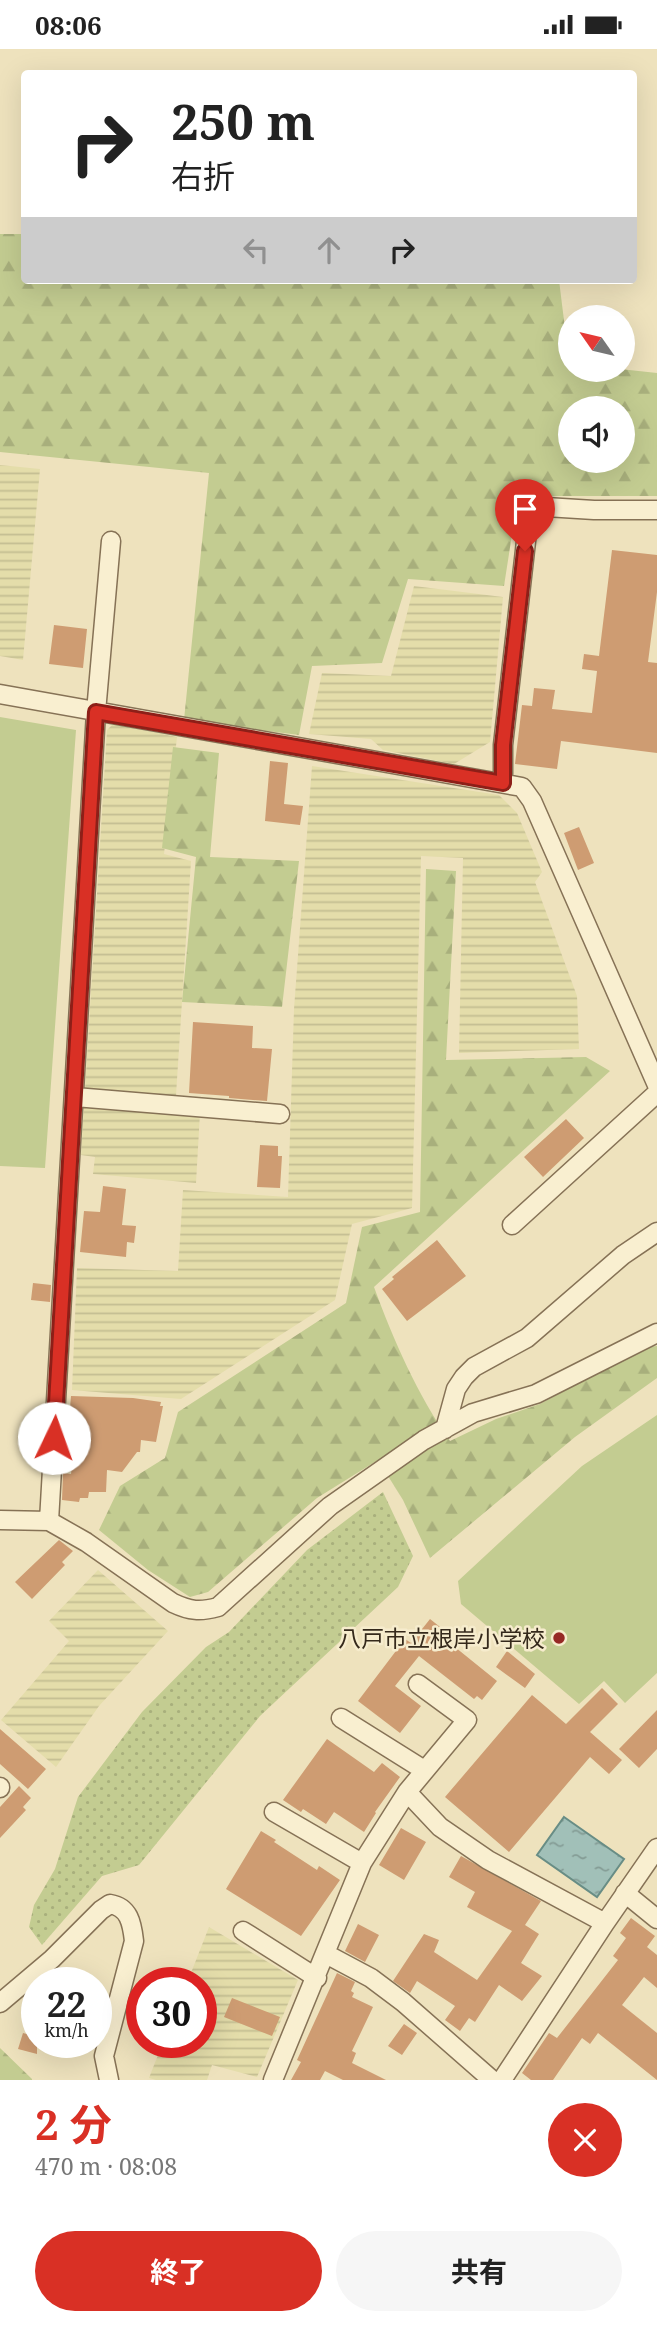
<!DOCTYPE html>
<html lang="ja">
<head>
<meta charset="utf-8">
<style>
  body { margin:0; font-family:"Noto Serif","Noto Sans JP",serif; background:#f6f6f6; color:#222; height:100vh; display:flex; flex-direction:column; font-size:26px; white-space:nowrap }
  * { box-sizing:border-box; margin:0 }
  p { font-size:23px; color:#767676 }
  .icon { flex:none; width:38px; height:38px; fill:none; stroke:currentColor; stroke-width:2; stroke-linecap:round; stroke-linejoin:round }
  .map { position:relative; height:2031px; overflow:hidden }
  .details { display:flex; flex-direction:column; background:#fff; flex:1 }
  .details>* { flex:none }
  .banner { position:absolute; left:21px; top:21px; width:616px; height:214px; border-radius:7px; box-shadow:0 7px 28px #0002; background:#fff; color:#222; overflow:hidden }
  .needle { width:46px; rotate:304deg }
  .fabs { position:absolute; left:558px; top:256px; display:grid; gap:14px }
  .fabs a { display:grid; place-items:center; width:77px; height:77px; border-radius:50%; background:#fff; box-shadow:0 7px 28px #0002; font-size:35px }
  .speed { position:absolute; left:21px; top:1918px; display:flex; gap:14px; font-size:35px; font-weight:700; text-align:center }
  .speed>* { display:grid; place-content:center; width:91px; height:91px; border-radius:50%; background:#fff; box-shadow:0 7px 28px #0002; line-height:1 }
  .speed small { font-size:18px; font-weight:400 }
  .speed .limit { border:10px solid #d22; background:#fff; color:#111 }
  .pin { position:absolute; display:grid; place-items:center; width:60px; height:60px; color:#fff; margin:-72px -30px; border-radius:50% 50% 50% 0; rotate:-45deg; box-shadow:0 0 7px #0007 }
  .pin .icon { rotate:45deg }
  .me { position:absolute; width:77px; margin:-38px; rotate:3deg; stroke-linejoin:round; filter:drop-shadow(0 0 5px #0008) }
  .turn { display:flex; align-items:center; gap:24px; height:147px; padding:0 35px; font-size:32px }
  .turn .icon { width:91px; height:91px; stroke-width:2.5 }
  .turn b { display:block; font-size:49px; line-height:60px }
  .lanes { display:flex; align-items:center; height:66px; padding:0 35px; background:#0003; justify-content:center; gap:35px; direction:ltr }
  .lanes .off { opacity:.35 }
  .round { display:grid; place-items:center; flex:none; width:74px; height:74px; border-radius:37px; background:#f6f6f6 }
  .head { display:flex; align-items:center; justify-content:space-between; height:119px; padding:0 35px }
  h1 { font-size:42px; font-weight:700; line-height:52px; color:#d93025 }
  .button { display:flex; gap:14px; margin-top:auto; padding:14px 35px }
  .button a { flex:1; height:80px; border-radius:42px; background:#d93025; color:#fff; font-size:28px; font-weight:700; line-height:80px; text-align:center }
  .button a+a { background:#f6f6f6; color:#222 }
  .status { display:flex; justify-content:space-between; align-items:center; height:49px; padding:0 35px; background:#fff; direction:ltr }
  .status svg { height:19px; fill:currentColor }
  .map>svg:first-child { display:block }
  .farmland { fill:url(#farmland-rules) }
  .grass { fill:url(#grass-dots) }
  .forest { fill:url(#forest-firs); fill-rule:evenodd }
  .pitch { fill:#c3cc91 }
  .water { fill:url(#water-ripples); stroke:#688d85; stroke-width:2 }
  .building { fill:#ce9c72 }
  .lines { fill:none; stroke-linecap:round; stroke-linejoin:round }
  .minor-casing { stroke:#867256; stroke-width:21 }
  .minor { stroke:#f9efd0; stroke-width:18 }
  .route-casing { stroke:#8d1f18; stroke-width:18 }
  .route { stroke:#d93025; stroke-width:12 }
  .poi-dot { fill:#962925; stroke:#f6eccd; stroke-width:2.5 }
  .labels { text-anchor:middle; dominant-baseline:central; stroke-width:5; stroke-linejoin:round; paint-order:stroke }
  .poi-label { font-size:23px; fill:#35291b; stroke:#f6eccd; text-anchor:end }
</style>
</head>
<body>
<div class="status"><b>08:06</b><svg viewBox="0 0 49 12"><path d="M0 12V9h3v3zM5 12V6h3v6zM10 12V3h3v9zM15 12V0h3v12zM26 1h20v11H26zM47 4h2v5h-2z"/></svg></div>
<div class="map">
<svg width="657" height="2031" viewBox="0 0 657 2031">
  <defs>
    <pattern id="farmland-rules" width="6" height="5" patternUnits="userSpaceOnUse" patternTransform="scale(1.75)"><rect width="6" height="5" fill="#e4ddaa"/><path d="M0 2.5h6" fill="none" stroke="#c4be92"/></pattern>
    <pattern id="grass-dots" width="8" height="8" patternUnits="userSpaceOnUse" patternTransform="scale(1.75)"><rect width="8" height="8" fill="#c3cc91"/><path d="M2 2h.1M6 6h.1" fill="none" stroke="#a8af7c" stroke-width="1.8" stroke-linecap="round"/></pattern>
    <pattern id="forest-firs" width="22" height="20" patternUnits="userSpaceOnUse" patternTransform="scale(1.75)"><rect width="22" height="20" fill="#c3cc91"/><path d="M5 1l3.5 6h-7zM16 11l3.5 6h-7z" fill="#a8af7c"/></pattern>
    <pattern id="water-ripples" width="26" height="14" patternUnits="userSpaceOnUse" patternTransform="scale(1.75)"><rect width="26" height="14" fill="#a1c0b8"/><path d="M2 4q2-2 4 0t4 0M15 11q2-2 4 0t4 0" fill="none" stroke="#849c95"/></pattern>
  </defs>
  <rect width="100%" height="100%" fill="#eee2bd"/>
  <!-- farmland -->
  <path class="farmland" d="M0,416L40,420L23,611L0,607Z
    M414,537L503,548L490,693L454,715L383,701L371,690L309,685L322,624L391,627Z
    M113,675L177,688L164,805L191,812L175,1062L200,1064L196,1134L93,1125L95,1108L81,1106L107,681Z
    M312,717L499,746L517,764L542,823L535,833L577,947L579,1000L459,1004L463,809L421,807L412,1159L352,1175L335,1251L181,1350L72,1341L77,1219L178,1222L183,1141L288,1148L294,960Z
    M98,1521L168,1582L99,1657L56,1718L1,1671L69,1592L49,1572Z
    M209,1878L298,1931L257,2028L212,2016L207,2031H156L149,2029L163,1993H201V1934H187Z"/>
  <!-- grass -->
  <path class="grass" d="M383,1443L413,1507L398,1538L260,1667L139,1816L102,1827L42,1896L29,1878L34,1856L55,1820L78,1748L142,1663L206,1598L229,1583L307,1501Z"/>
  <!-- forest -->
  <path class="forest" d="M0,185H24V231H559L570,320H620L657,324V447H518L504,537L408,530L382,614L312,617L299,686L184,671L209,424L0,403ZM570,359H623V411H570Z
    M173,698L219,704L210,808L299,812L282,958L182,953L196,808L162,799Z
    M426,820L456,822L446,1011L586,1008L610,1022L374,1238C393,1290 418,1347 450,1392L496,1370L540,1355L646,1298L657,1297V1329L575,1388L430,1509L403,1451L378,1411L317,1449L208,1543L190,1548L148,1521L99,1481L120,1437L165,1409L178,1363L346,1254L362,1178L420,1163Z
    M0,1999L32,2030V2031H0Z"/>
  <!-- pitch -->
  <path class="pitch" d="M0,668L76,681L45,1119L0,1117Z
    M657,1366V1624L625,1654L604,1632L579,1655L461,1555L458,1532L582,1417Z"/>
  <!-- water -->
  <path class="water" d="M564,1768L624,1810L597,1848L537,1806Z"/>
  <!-- building -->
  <path class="building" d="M612,501L657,506V543L648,613L657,614V704L561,692L557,720L515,715L522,656L532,657L534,639L555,641L552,660L592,664L597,622L582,620L584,605L599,607Z
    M54,576L87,580L83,619L49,615Z
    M270,712L288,714L284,755L303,757L300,776L265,772Z
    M579,778L594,814L578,821L564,784Z
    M193,973L253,977L252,999L272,1000L267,1052L229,1049V1047L189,1044Z
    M566,1070L584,1089L543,1128L524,1108Z
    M260,1096L278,1097V1107H282L280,1139L257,1138Z
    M103,1137L126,1140L122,1176L136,1177L134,1194L127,1193L126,1208L80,1203L84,1162L100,1163Z
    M437,1191L466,1227L407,1272L382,1240L394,1230L392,1228Z
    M33,1234L51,1236L50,1253L31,1251Z
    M71,1347L133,1349L161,1353L160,1357H163L156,1393L141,1391L140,1403H137L122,1423L107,1421L106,1443H89L88,1449H80L79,1453L62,1451L63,1424L71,1425L77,1373L69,1372Z
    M59,1491L73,1502L62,1513L65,1516L32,1550L15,1533Z
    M430,1570L449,1585L445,1590L497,1632L482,1651L477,1647L474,1650L419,1607L395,1637L421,1657L400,1684L358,1652L405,1590L411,1594Z
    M507,1602L535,1625L525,1639L496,1618Z
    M602,1639L618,1655L590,1683L622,1711L609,1725L590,1708L509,1803L445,1748L532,1646L566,1675Z
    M657,1661V1700L639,1719L619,1700Z
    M0,1680L46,1720L28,1740L0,1715Z
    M327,1690L374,1723L382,1714L400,1728L375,1763L376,1764L364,1783L334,1763L326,1775L303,1760L301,1763L283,1751Z
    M19,1737L31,1749L23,1758L26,1761L0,1789V1758Z
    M401,1779L426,1793L404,1831L379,1816Z
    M261,1782L276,1791L274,1793L317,1821L319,1817L340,1831L301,1887L226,1840Z
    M461,1807L541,1852L525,1876L539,1885L521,1914L542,1927L522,1952L499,1936L475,1973L469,1969L460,1982L445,1971L455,1957L417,1932L410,1944L393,1932L424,1885L439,1891L434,1903L477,1931L512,1882L467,1858L475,1843L449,1828Z
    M631,1869L655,1887L647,1898L657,1906V1939L644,1928L622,1956L657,1984V2031L598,1984L590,1995L582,1989L553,2031H531L522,2024L549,1984L557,1989L618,1911L613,1907L626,1889L620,1884Z
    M358,1875L379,1886L365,1913L345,1902Z
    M337,1924L355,1933L351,1942L354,1944L352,1948L373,1958L352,2002L356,2004L352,2014L386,2031H343L325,2022L320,2031H291L301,2013L297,2011Z
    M232,1949L280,1968L272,1987L224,1968Z
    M404,1975L417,1984L402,2006L388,1997Z
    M23,1984L37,1988V2005L18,2000Z"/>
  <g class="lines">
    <!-- minor casing -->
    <g class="minor-casing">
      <path id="minor" d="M0,645L522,738L532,752L657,1036
        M503,734V696L530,457L594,461H657
        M75,1048L280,1065
        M512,1176L657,1044
        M445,1380L456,1340L464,1328L474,1318L527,1289L623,1206L657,1183
        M0,1471L49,1472L86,1493L173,1554C190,1562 200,1563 218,1558L330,1457L424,1391L473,1364L536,1345L657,1284
        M49,1472L96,663L111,492
        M341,1669L424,1721
        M0,1738V1739
        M407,1743L440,1778L488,1811L605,1874
        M274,1763L362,1814
        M625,1844L657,1870
        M243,1882L317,1929
        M326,1905L371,1929L403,1953L492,2031
        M0,1954L52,1910L101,1861L110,1855C129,1858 132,1874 134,1892L104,2007L109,2031
        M273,2031L362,1814L407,1743L467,1671L418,1635
        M502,2031L605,1874L657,1799"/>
    </g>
    <!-- minor -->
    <use href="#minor" class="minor"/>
  </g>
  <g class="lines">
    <!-- route casing -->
    <g class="route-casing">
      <path id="route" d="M54,1389L96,663L503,734V696L525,502"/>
    </g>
    <!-- route -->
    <use href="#route" class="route"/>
  </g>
  <!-- markers -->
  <circle class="poi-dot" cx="559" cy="1589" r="7"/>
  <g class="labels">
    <!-- poi labels -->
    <g class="poi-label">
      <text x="545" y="1589">八戸市立根岸小学校</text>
    </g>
  </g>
</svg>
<div class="fabs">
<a><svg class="needle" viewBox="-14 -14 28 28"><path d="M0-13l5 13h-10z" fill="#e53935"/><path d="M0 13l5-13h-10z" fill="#767676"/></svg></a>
<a><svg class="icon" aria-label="sound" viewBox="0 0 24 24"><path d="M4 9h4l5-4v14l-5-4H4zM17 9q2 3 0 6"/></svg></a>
</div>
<div class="speed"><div>22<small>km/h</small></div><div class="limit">30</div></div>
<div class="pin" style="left:525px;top:502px;background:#d93025"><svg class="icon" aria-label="arrive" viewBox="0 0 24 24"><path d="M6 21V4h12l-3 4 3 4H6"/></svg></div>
<svg class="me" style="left:54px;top:1389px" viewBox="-20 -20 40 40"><circle r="19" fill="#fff"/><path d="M0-13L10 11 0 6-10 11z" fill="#d93025"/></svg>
<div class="banner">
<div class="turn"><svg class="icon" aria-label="right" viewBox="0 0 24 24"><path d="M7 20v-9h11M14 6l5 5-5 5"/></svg><div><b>250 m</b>右折</div></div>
<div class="lanes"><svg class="icon off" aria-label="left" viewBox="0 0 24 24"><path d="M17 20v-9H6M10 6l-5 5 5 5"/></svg><svg class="icon off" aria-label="ahead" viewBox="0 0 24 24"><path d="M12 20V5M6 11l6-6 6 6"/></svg><svg class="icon" aria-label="right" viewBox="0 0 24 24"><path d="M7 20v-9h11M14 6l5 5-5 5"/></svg></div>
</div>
</div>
<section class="details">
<div class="head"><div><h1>2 分</h1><p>470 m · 08:08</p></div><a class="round" style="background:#d93025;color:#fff"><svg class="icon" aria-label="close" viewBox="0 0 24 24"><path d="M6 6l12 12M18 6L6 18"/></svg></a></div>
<div class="button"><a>終了</a><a>共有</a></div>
</section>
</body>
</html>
